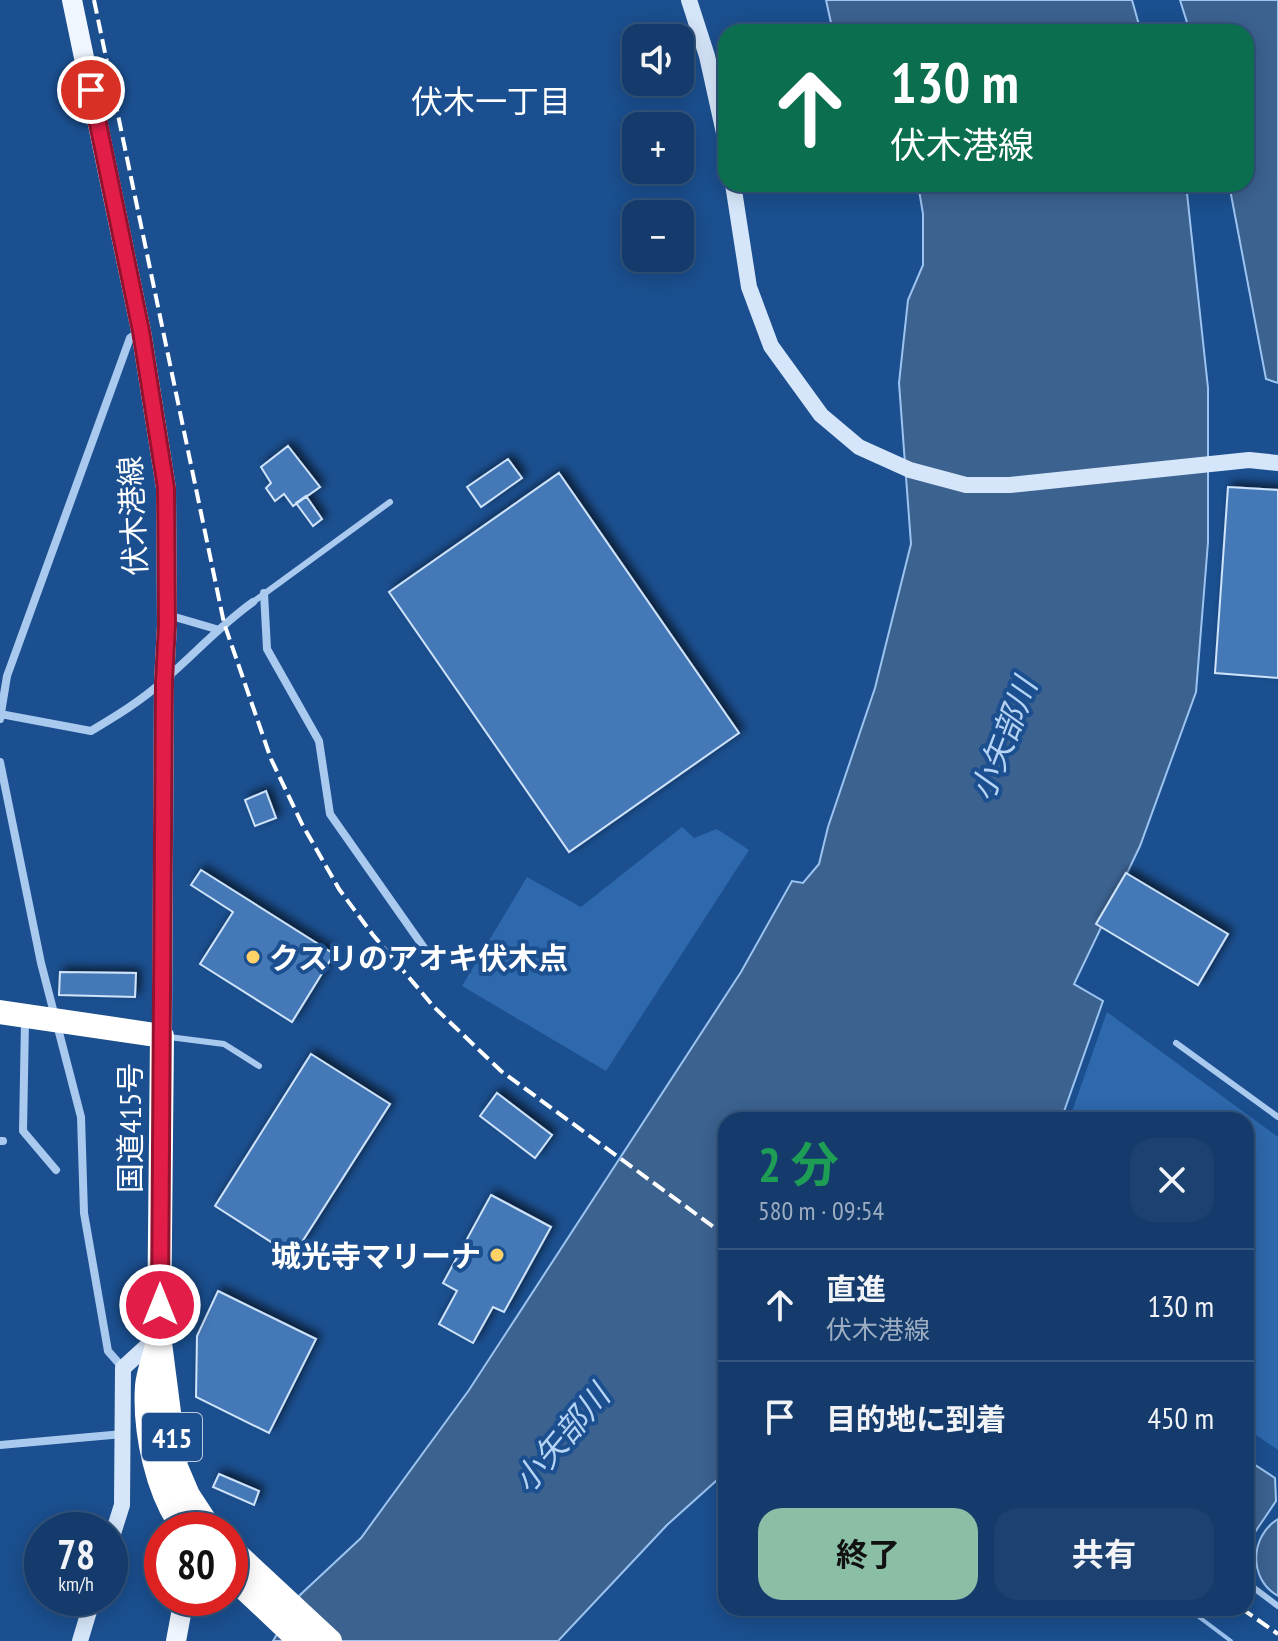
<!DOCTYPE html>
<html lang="ja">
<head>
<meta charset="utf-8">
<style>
  body { margin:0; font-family:"PT Sans Narrow","Noto Sans JP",sans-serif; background:#1d4271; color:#f1f3f6; height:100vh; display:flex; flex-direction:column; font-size:30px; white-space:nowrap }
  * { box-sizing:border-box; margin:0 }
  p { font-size:26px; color:#9dadc1 }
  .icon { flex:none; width:44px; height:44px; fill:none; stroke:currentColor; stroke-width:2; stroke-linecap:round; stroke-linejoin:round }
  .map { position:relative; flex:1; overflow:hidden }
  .sheet { position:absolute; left:718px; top:1112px; width:536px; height:504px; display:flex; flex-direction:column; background:#143b6b; border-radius:24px; box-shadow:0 4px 20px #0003,0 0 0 2px #33557e }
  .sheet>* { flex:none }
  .guide { position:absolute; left:718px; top:24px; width:536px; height:168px; border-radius:24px; box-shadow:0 4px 20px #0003,0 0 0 2px #33557e; background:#0b6e4f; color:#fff; overflow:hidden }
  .controls { position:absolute; left:622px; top:24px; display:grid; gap:16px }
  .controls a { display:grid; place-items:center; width:72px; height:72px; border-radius:16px; background:#143b6b; box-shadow:0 4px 20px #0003,0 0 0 2px #33557e; font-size:40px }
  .speed { position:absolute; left:24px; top:1512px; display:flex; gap:16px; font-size:40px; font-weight:700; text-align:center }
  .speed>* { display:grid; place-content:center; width:104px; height:104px; border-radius:50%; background:#143b6b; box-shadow:0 4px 20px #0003,0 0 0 2px #33557e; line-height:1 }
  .speed small { font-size:20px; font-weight:400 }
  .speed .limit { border:12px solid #d22; background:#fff; color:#111 }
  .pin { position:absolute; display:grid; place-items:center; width:68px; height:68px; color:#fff; margin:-34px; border:4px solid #fff; border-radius:50%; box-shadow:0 2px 8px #0007 }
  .me { position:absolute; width:88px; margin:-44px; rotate:0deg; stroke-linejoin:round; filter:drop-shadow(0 0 6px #0008) }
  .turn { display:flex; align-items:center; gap:28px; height:168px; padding:0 40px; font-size:36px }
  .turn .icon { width:104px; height:104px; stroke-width:2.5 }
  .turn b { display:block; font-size:56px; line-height:68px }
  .round { display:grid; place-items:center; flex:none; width:84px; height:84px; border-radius:24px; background:#1d4271 }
  .head { display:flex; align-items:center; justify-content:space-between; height:136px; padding:0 40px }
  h1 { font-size:48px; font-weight:700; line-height:60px; color:#1e9e55 }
  .action { display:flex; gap:16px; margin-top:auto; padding:16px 40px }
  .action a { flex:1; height:92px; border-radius:24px; background:#8abfa5; color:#111; font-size:32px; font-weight:700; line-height:92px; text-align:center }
  .action a+a { background:#1d4271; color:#f1f3f6 }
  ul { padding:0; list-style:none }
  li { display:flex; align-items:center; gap:24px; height:112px; padding:0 40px; border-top:2px solid #33557e }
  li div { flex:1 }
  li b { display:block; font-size:30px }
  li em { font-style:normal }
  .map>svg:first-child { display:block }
  .green { fill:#2e69ad }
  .water { fill:#3c6290; stroke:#9cc4f0; stroke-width:2 }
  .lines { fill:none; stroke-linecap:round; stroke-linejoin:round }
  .stream { stroke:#9cc4f0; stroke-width:4 }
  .building { fill:#4478b7; stroke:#cfe3fa; stroke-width:2; filter:url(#shadow) }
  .lane { stroke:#a9c9ee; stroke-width:6 }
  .street { stroke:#a9c9ee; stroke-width:8 }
  .secondary { stroke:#d6e6fa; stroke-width:16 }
  .primary { stroke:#f0f6ff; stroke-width:20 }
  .highway { stroke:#fff; stroke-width:24 }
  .rail { stroke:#fff; stroke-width:4; stroke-dasharray:14 6; stroke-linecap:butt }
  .route-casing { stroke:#92132f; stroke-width:20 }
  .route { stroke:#e11d48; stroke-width:14 }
  .poi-dot { fill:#ffd166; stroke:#1b4f8f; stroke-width:3 }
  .labels { text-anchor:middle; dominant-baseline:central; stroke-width:8; stroke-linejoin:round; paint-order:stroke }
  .shield { fill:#1b4f8f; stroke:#bbcadd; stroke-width:2 }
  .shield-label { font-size:28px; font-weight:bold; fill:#fff }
  .street-label { font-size:30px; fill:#fff; stroke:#1b4f8f }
  .poi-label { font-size:30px; font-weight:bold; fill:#fff; stroke:#1b4f8f; text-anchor:start }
  .neighbourhood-label { font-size:32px; fill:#fff; stroke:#1b4f8f }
  .water-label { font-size:32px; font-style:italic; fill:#b5d3f5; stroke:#1b4f8f }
</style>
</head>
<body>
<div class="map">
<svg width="1278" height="1641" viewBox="0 0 1278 1641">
  <defs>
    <filter id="shadow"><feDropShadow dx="4.5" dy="-4.5" stdDeviation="4" flood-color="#0009"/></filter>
  </defs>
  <rect width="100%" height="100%" fill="#1b4f8f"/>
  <!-- green -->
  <path class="green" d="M682,827L694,838L717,829L749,850L606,1071L462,986L527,877L581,907Z
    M1107,1012L1278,1137V1450L1246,1428V1120H1069Z"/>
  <!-- water -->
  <path class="water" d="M826,0H1132L1141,32H833Z
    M1180,0H1278V383L1266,379L1229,184H1246V32H1190Z
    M918,184H1186L1208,388V542L1196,692L1140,846L1074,984L1103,1001L1061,1120H726V1472L667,1525L558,1641H273L300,1595L361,1538L469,1390L741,972L792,881L803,883L819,864L828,827L875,688L911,544L899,383L908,300L923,265V214Z
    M1246,1459L1275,1478L1276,1501L1249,1541L1246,1542Z
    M1278,1519V1596C1248,1579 1250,1536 1278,1519Z"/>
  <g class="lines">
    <!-- stream -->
    <path class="stream" d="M1187,1608L1231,1641"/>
  </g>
  <!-- building -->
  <path class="building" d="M288,446L320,487L293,506L284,494L275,501L266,488L271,483L261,467Z
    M508,459L522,478L481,507L467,487Z
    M559,473L739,733L569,852L389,592Z
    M1228,487L1278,490V678L1215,673Z
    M306,496L322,519L313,526L296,503Z
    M266,791L276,818L255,826L245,800Z
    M201,870L334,954L292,1022L200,964L233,912L191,885Z
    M1126,873L1228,934L1198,985L1096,924Z
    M60,972L136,973L135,997L59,995Z
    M311,1054L390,1104L293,1256L215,1206Z
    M497,1093L552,1135L535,1158L480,1116Z
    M491,1195L551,1227L504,1312L493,1307L473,1343L439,1324L457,1291L443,1283Z
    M218,1291L316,1339L269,1433L196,1397L197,1336Z
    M219,1474L259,1491L254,1505L213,1487Z"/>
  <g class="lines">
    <!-- lane -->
    <path class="lane" d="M253,602L390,502
      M169,1037L224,1044L259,1066
      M1176,1043L1278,1117
      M1246,1582L1278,1606"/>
    <!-- street -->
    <path class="street" d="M264,593L267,649L319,741L330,814L427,952
      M168,615L216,629
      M0,714L91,731C116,716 141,701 163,681C195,654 218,627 253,602
      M0,719L7,676L130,338L140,331
      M0,762L41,963L81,1117L84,1213L108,1351L123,1368
      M25,1021L23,1131L56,1170
      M0,1141H3
      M0,1445L123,1434"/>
    <!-- secondary -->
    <path class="secondary" d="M689,0L707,56L726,142
      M733,184L749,287L771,346L821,415L859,447L910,470L966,485H1010L1249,460L1278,463
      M110,1543L122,1505L123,1368L158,1336
      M80,1641L93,1598"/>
    <!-- primary -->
    <path class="primary" d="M72,0L141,331L166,488L167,625L164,681L162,1036
      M176,1641L184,1598"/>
    <!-- highway -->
    <path class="highway" d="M0,1012L162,1036L159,1335L176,1467L188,1495L211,1530
      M156,1349C153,1361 148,1374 147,1386C144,1430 157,1495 185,1530
      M230,1548L330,1641
      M230,1575L300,1641"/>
    <!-- rail -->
    <path class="rail" d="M94,0L224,623L271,759L302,824L339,889L373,935L434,1007L501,1071L726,1236
      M1241,1608L1278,1634"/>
  </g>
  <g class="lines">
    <!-- route casing -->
    <g class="route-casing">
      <path id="route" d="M91,90L141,331L166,488L167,625L164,681L160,1305"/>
    </g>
    <!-- route -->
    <use href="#route" class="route"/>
  </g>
  <!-- markers -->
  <g class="poi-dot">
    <circle cx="253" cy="957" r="8"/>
    <circle cx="497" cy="1255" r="8"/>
  </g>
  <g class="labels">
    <!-- shield labels -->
    <rect class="shield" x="142" y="1413" width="60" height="48" rx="6"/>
    <g class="shield-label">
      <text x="172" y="1437">415</text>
    </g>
    <!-- street labels -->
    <g class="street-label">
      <text transform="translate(132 516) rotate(-93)">伏木港線</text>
      <text transform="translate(129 1128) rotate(-90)">国道415号</text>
    </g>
    <!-- poi labels -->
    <g class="poi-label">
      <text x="269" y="957">クスリのアオキ伏木点</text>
      <text x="481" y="1255" text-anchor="end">城光寺マリーナ</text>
    </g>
    <!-- neighbourhood labels -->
    <g class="neighbourhood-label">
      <text x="491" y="101">伏木一丁目</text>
    </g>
    <!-- water labels -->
    <g class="water-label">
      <text transform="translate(1003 739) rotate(-69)">小矢部川</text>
      <text transform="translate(561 1438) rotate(-50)">小矢部川</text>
    </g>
  </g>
</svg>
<div class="controls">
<a><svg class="icon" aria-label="sound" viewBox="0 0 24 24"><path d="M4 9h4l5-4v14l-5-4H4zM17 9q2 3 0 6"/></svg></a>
<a>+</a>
<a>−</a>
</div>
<div class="speed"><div>78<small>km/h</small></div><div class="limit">80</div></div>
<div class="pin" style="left:91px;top:90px;background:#d93025"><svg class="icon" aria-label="arrive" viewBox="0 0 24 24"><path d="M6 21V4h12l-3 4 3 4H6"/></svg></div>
<svg class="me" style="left:160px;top:1305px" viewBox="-20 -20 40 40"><circle r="17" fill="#e11d48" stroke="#fff" stroke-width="3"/><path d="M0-11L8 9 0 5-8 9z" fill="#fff"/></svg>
<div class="guide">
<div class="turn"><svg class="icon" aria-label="ahead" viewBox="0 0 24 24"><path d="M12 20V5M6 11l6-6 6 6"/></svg><div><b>130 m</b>伏木港線</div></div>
</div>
<section class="sheet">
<div class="head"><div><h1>2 分</h1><p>580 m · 09:54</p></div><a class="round"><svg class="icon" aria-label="close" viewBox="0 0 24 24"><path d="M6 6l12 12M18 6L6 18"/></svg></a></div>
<ul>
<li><svg class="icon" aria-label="ahead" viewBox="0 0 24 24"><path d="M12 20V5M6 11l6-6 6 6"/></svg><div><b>直進</b><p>伏木港線</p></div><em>130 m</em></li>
<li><svg class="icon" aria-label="arrive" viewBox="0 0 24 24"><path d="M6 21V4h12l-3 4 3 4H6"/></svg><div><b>目的地に到着</b></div><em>450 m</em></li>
</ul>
<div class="action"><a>終了</a><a>共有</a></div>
</section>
</div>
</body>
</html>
